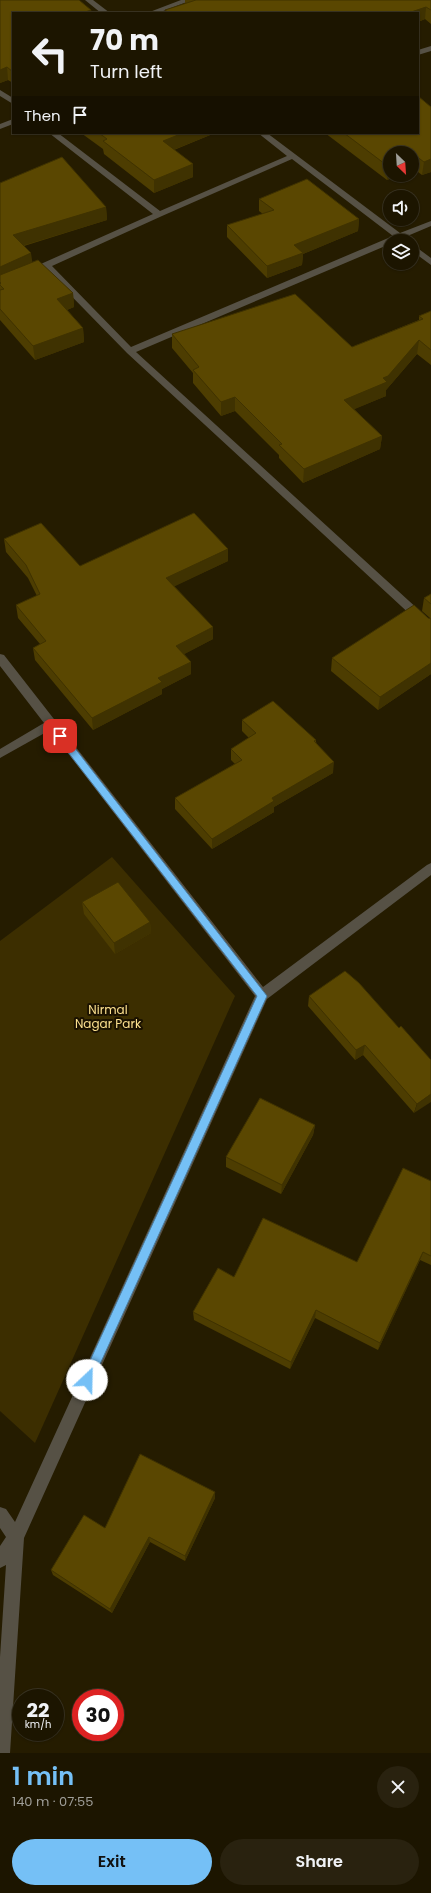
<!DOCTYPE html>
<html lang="en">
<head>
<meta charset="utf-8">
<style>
  body { margin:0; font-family:Poppins,sans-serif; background:#29220f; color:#f1f3f6; height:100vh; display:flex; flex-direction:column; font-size:15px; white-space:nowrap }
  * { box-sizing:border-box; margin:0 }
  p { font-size:13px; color:#a09f99 }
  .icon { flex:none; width:22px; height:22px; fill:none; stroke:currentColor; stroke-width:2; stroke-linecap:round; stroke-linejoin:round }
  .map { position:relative; height:1753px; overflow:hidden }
  .panel { display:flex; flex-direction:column; background:#1c1500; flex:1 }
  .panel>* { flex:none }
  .banner { position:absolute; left:12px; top:12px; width:407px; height:122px; border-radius:0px; box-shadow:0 1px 3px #0004,0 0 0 1px #3a3422; background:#1c1500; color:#f1f3f6; overflow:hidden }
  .needle { width:26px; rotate:155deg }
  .tools { position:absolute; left:383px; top:146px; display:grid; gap:8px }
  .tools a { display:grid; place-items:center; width:36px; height:36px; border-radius:50%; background:#1c1500; box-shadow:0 1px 3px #0004,0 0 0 1px #3a3422; font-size:20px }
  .speed { position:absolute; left:12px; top:1689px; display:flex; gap:8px; font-size:20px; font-weight:700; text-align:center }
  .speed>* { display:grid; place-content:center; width:52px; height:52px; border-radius:50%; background:#1c1500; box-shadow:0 1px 3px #0004,0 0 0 1px #3a3422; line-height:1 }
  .speed small { font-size:10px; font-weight:400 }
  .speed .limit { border:6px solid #d22; background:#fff; color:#111 }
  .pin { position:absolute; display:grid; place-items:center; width:34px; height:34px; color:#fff; margin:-17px; border-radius:8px; box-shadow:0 2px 6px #0006 }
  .me { position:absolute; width:44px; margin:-22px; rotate:24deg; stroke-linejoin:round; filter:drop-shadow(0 0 3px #0008) }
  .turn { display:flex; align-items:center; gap:14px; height:84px; padding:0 12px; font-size:18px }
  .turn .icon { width:52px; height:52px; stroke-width:2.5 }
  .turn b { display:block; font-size:28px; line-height:34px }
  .then { display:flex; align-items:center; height:38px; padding:0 12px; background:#0003; gap:8px; font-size:15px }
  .round { display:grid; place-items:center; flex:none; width:42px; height:42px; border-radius:21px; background:#29220f }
  .overview { display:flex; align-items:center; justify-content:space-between; height:68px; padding:0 12px }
  h1 { font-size:24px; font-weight:600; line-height:30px; color:#75c0f6 }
  .primary-button { display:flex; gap:8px; margin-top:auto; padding:8px 12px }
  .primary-button a { flex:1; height:46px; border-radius:24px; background:#75c0f6; color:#111; font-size:16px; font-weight:600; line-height:46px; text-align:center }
  .primary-button a+a { background:#29220f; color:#f1f3f6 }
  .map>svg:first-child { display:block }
  .green { fill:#3c2e00 }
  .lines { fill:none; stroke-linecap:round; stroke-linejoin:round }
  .street { fill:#565145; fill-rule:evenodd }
  .wall { fill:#4d3d01 }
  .shaded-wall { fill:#3f3201 }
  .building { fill:#5a4701; stroke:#3f3201 }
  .route { fill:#75c0f6; stroke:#4c7da0 }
  .labels { text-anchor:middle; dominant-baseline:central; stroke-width:4; stroke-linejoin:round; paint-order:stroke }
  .park-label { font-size:12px; fill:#fce08e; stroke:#1b1200 }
</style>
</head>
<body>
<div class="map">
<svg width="431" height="1753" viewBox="0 0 431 1753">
  <rect width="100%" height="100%" fill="#251c00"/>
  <!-- green -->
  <path class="green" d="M112,857L235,996L35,1443L0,1411V941Z"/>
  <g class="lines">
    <!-- street -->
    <path class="street" d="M85,0H93L110,13H101Z
      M181,0H192L158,13H147Z
      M431,46V51L418,55V50Z
      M0,90L13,98V104L0,96Z
      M13,119V124L0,129V124Z
      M49,133H58L160,211L287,156L258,133H267L400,233L431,221V226L405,237L407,241H390V244L136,352L431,621V631L427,630L127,353L45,269L38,270V266L43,263L153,214ZM292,159L393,236L131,347L52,266L162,216Z
      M412,244L431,258V265L412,251Z
      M0,654L4,655L263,987L427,865L431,863V875L267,999L24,1538L10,1753H0V1657L6,1565L0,1568V1546L6,1537L0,1528V1507L6,1509L15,1522L255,996L50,730L0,758V749L44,723L0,666Z"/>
  </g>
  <!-- wall -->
  <path class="wall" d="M0,0L91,10L92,13H13V83L8,80L0,83Z
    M185,0H431V24L425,19L418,22V13H165V10L185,4Z
    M431,107V172L422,175L414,169L412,170V153L390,175H400L387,180L325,133H418Z
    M81,133H215L174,150L193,164V177L154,193L104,154L103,149Z
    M0,183L106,207L107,220L24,246L32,262L73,293L74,307L67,310L83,328L84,342L35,360L0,320Z
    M259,199L359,219L358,231L303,254L302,265L267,278L227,237V225L263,214L259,211Z
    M431,311V365L417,354L386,390V396L354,409L382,436L380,449L303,483L279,458V455L235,411L221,416L193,383V373L172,348V334L352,347L419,320V316Z
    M4,539L80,566L228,561L174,586L213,627V639L184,654L191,662V674L162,689V694L93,730L35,660L33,648L40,644L18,618L16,605L37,596L28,578L6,552Z
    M431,594V674L378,710L331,671L332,658L428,618H430L422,611L424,598Z
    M242,720L316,740V742L333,773L274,807V812L212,849L175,809V798L235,764L231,760V749L249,738L242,731Z
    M82,902L150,922L151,933L115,954L84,914Z
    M309,996L399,1028L431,1060L414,1113L363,1055L355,1060L308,1006Z
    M315,1125L313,1135L281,1194L226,1167V1157Z
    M431,1181V1265L420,1260L378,1350L315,1318L290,1369L194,1320L193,1312L234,1277L357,1262Z
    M215,1492V1498L185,1561L150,1542L112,1613L53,1575L51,1570L105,1528Z"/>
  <!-- shaded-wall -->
  <path class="shaded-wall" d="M426,7L425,19L418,22V13H408Z
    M91,10L92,13H82Z
    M7,67L8,80L0,83V70Z
    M183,133H215L163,154V141Z
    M416,156L414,169L412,170V158Z
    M431,159V172L422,175L424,162Z
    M193,164V177L154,193V180Z
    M390,166V175H400L387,180L389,167Z
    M106,207L107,220L15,248L13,235Z
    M359,219L358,231L303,254L302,265L267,278V266L294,245Z
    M31,253L33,266L0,281V267Z
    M73,293L74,307L59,313L57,299Z
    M83,328L84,342L35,360L33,346Z
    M419,340L417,354L386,390V396L343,414L344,400L383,378Z
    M235,397V411L221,416V402Z
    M382,436L380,449L303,483L304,469Z
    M228,549V561L167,590L166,578Z
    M213,627V639L177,658L176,646Z
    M191,662V674L162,689V694L93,730L92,718L158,678Z
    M431,663V674L378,710L380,697Z
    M334,762L333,773L274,807V812L212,849V839L272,798Z
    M150,922L151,933L115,954L114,943Z
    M365,1045L363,1055L355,1060L356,1050Z
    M431,1094V1102L414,1113L417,1104Z
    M315,1125L313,1135L281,1194L282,1185Z
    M423,1252L420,1260L378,1350L380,1343Z
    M316,1310L315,1318L290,1369L291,1362Z
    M215,1492V1498L185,1561V1556Z
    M149,1537L150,1542L112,1613L110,1609Z"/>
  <!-- building -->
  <path class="building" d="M0,0H79L91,10L82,13H13V72L7,67L0,70Z
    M196,0H431V10L426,7L408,13H169L165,10Z
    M418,96L431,107V159L424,162L416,156L412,158V153H390V166L389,167L344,133H418Z
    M99,133H183L163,141L193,164L154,180L103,141L107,139Z
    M62,157L106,207L13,235L31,253L0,267V183Z
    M307,179L359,219L294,245L303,253L267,266L227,225L274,210L259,199Z
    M38,260L73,293L57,299L83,328L33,346L0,309V290L4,289L0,285V284L1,283L0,282V275Z
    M295,294L352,347L423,319L419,316L431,311V350L419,340L388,376L383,378L387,382L344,400L382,436L304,469L279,445L282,444L235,397L221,402L193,370L199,367L172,334Z
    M194,513L228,549L166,578L213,627L176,646L191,662L158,678L162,682L92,718L33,648L46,641L16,605L40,594L26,565L4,539L41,523L80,566Z
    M431,594V604L424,598Z
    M414,605L428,618L431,619V663L380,697L332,658Z
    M273,701L316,740L314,741L334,762L272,798L274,801L212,839L175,798L242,760L231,749L256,733L242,720Z
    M118,882L150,922L114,943L82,902Z
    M345,971L359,983L399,1028L401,1026L431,1060V1094L417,1104L365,1045L356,1050L309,996Z
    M260,1098L315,1125L282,1185L226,1157Z
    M403,1168L431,1181V1256L423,1252L380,1343L316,1310L291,1362L193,1312L218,1268L234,1277L263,1218L357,1262Z
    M140,1454L215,1492L185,1556L149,1537L110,1609L51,1570L84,1515L105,1528Z"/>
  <!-- route -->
  <path class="route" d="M60,733L64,734L267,996L91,1384L87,1386L83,1384L81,1380L83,1376L257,996L57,738L56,736Z"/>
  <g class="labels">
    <!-- park labels -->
    <g class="park-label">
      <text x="108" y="1009">Nirmal<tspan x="108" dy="14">Nagar Park</tspan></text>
    </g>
  </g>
</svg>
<div class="tools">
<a><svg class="needle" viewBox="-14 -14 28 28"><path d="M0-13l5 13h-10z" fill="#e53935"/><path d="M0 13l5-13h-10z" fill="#a09f99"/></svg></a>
<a><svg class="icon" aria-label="sound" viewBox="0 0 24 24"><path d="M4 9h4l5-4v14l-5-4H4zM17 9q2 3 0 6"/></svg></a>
<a><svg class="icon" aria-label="layers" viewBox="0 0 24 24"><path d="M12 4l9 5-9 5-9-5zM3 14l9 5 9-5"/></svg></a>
</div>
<div class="speed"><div>22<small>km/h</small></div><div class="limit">30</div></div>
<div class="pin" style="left:60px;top:736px;background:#d93025"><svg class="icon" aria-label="arrive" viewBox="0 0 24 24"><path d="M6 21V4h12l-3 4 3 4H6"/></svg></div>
<svg class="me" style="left:87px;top:1380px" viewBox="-20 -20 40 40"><circle r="19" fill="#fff"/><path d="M0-13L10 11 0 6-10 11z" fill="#75c0f6"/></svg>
<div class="banner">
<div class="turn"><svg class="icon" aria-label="left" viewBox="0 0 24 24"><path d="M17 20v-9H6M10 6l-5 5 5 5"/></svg><div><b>70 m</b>Turn left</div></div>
<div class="then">Then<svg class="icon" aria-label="arrive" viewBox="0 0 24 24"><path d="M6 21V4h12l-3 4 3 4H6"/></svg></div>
</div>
</div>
<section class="panel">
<div class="overview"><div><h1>1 min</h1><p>140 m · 07:55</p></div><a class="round"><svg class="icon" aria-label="close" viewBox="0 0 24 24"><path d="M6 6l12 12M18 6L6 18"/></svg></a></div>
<div class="primary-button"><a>Exit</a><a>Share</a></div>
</section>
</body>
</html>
